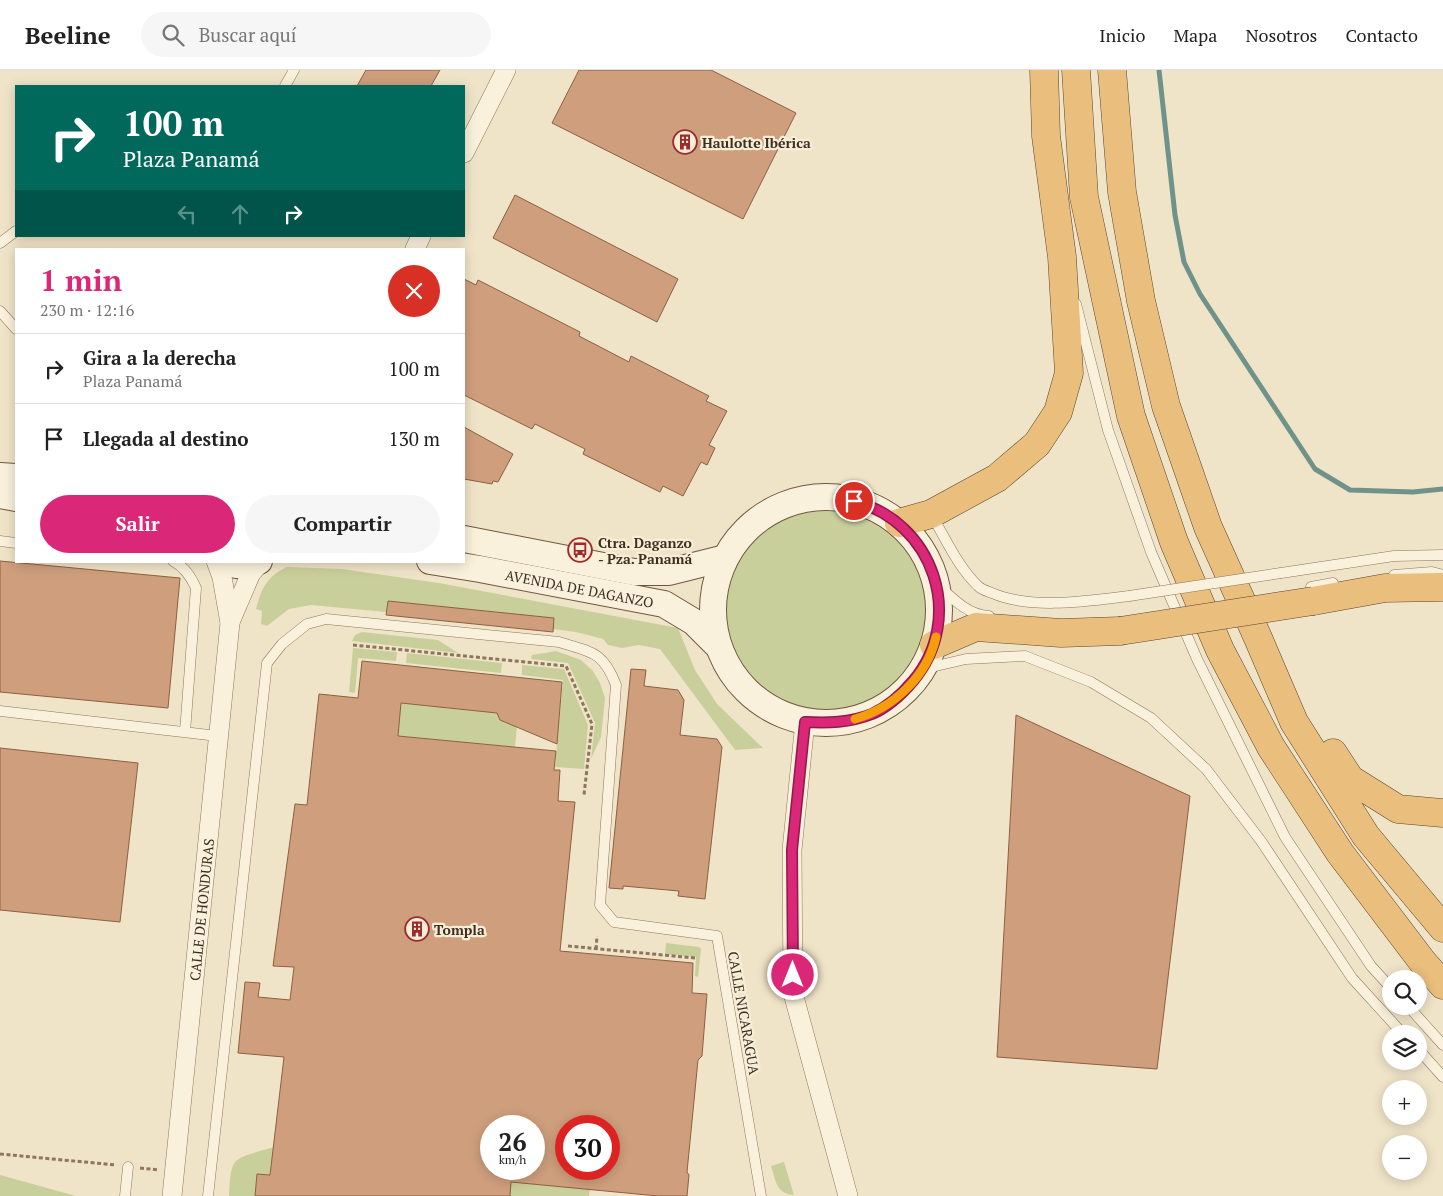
<!DOCTYPE html>
<html lang="es">
<head>
<meta charset="utf-8">
<style>
  body { margin:0; font-family:"PT Serif",serif; background:#f6f6f6; color:#222; height:100vh; display:flex; flex-direction:column; font-size:19px; white-space:nowrap }
  * { box-sizing:border-box; margin:0 }
  p { font-size:16px; color:#767676 }
  .icon { flex:none; width:28px; height:28px; fill:none; stroke:currentColor; stroke-width:2; stroke-linecap:round; stroke-linejoin:round }
  .map { position:relative; flex:1; overflow:hidden }
  .sheet { position:absolute; left:15px; top:178px; width:450px; height:315px; display:flex; flex-direction:column; background:#fff; border-radius:0px; box-shadow:0 2px 12px #0003 }
  .sheet>* { flex:none }
  .banner { position:absolute; left:15px; top:15px; width:450px; height:152px; border-radius:0px; box-shadow:0 2px 12px #0003; background:#00695c; color:#fff; overflow:hidden }
  .fabs { position:absolute; left:1382px; top:900px; display:grid; gap:10px }
  .fabs a { display:grid; place-items:center; width:45px; height:45px; border-radius:50%; background:#fff; box-shadow:0 2px 12px #0003; font-size:25px }
  .speed { position:absolute; left:480px; top:1045px; display:flex; gap:10px; font-size:25px; font-weight:700; text-align:center }
  .speed>* { display:grid; place-content:center; width:65px; height:65px; border-radius:50%; background:#fff; box-shadow:0 2px 12px #0003; line-height:1 }
  .speed small { font-size:12px; font-weight:400 }
  .speed .limit { border:8px solid #d22; background:#fff; color:#111 }
  .pin { position:absolute; display:grid; place-items:center; width:42px; height:42px; color:#fff; margin:-21px; border:2px solid #fff; border-radius:50%; box-shadow:0 1px 5px #0007 }
  .me { position:absolute; width:55px; margin:-28px; rotate:0deg; stroke-linejoin:round; filter:drop-shadow(0 0 4px #0008) }
  .turn { display:flex; align-items:center; gap:18px; height:105px; padding:0 25px; font-size:22px }
  .turn .icon { width:65px; height:65px; stroke-width:2.5 }
  .turn b { display:block; font-size:35px; line-height:42px }
  .lanes { display:flex; align-items:center; height:48px; padding:0 25px; background:#0003; justify-content:center; gap:25px; direction:ltr }
  .lanes .off { opacity:.35 }
  .round { display:grid; place-items:center; flex:none; width:52px; height:52px; border-radius:26px; background:#f6f6f6 }
  .head { display:flex; align-items:center; justify-content:space-between; height:85px; padding:0 25px }
  h1 { font-size:30px; font-weight:800; line-height:38px; color:#db2777 }
  .cta { display:flex; gap:10px; margin-top:auto; padding:10px 25px }
  .cta a { flex:1; height:58px; border-radius:30px; background:#db2777; color:#fff; font-size:20px; font-weight:800; line-height:58px; text-align:center }
  .cta a+a { background:#f6f6f6; color:#222 }
  ul { padding:0; list-style:none }
  li { display:flex; align-items:center; gap:15px; height:70px; padding:0 25px; border-top:1px solid #e0e0e0 }
  li div { flex:1 }
  li b { display:block; font-size:19px }
  li em { font-style:normal }
  header { display:flex; align-items:center; gap:30px; box-sizing:border-box; height:70px; padding:0 25px; background:#fff; border-bottom:1px solid #e0e0e0 }
  header strong { font-size:24px }
  nav { display:flex; gap:28px; margin-inline-start:auto; font-size:18px }
  .search { width:350px; height:45px; background:#f6f6f6; display:flex; align-items:center; gap:12px; box-sizing:border-box; padding:0 18px; border-radius:28px; color:#767676; font-size:19px }
  .map>svg:first-child { display:block }
  .green { fill:#c9cf9b }
  .lines { fill:none; stroke-linecap:round; stroke-linejoin:round }
  .stream { stroke:#6f938a; stroke-width:5 }
  .building { fill:#cf9f7d; stroke:#8d5f41; fill-rule:evenodd }
  .service-casing { stroke:#8d765c; stroke-width:11 }
  .minor-casing { stroke:#8d765c; stroke-width:20 }
  .secondary-casing { stroke:#6f573f; stroke-width:28 }
  .trunk-casing { stroke:#5b4430; stroke-width:29 }
  .path { stroke:#8d765c; stroke-width:3; stroke-dasharray:4 2.5; stroke-linecap:butt }
  .service { stroke:#faf1dc; stroke-width:10 }
  .minor { stroke:#faf1dc; stroke-width:19 }
  .secondary { stroke:#faf1dc; stroke-width:26 }
  .trunk { stroke:#eabe7c; stroke-width:28 }
  .service-bridge-casing { stroke:#8d765c; stroke-width:11; stroke-linecap:butt }
  .trunk-bridge-casing { stroke:#5b4430; stroke-width:29; stroke-linecap:butt }
  .service-bridge { stroke:#faf1dc; stroke-width:10 }
  .trunk-bridge { stroke:#eabe7c; stroke-width:28 }
  .route-casing { stroke:#8e194d; stroke-width:12 }
  .route { stroke:#db2777; stroke-width:9 }
  .slow { stroke:#f59e0b; stroke-width:9 }
  .labels { text-anchor:middle; dominant-baseline:central; stroke-width:4.5; stroke-linejoin:round; paint-order:stroke }
  .poi-label { font-size:14px; font-weight:bold; fill:#3d2e20; stroke:#f7eed8; text-anchor:start }
  .street-label { font-size:14px; fill:#3d2e20; stroke:#f7eed8 }
</style>
</head>
<body>
<header>
<strong>Beeline</strong>
<div class="search"><svg class="icon" aria-label="search" viewBox="0 0 24 24"><circle cx="10" cy="10" r="6"/><path d="M15 15l6 6"/></svg>Buscar aquí</div>
<nav><a>Inicio</a><a>Mapa</a><a>Nosotros</a><a>Contacto</a></nav>
</header>
<div class="map">
<svg width="1443" height="1126" viewBox="0 0 1443 1126">
  <rect width="100%" height="100%" fill="#f0e4c8"/>
  <!-- green -->
  <path class="green" d="M724 542a101 101 0 1 1 202 0a101 101 0 1 1-202 0Z
    M287,497L342,499L439,513L678,558L695,600L717,634L763,678L735,680L660,579L639,575L622,578L608,575L603,569L576,562L553,559L554,548L388,531L386,542L311,535L289,539L267,556L261,554L262,541L256,539C261,519 267,506 287,497Z
    M362,562L438,570L458,583L352,571L355,565Z
    M353,578L397,582L396,591L358,588L355,623L349,622Z
    M556,581L581,590L593,601L600,613L605,628L601,667L591,689L595,653L568,593L531,589L532,585Z
    M407,583L502,593L501,603L406,593Z
    M522,595L564,599L588,655L584,699L555,697L563,610L522,605Z
    M401,633L518,645L515,677L398,666Z
    M666,873L699,877L701,879L698,907L695,906L696,887L665,884Z
    M274,1077L270,1105L257,1104L255,1126H229C230,1116 229,1098 236,1091C241,1085 265,1080 274,1077Z
    M784,1092L794,1125C776,1124 776,1111 771,1096Z
    M0,1105L76,1126H0Z
    M511,1112L590,1119L589,1126H510Z"/>
  <g class="lines">
    <!-- stream -->
    <path class="stream" d="M1159,0L1175,145L1184,192L1200,224L1315,399L1350,420L1413,422L1443,419"/>
  </g>
  <!-- building -->
  <path class="building" d="M366,0H440L431,16H357Z
    M579,0H711L796,43L743,149L552,53Z
    M515,125L678,209L657,252L493,168Z
    M464,209L476,215L478,210L580,262L579,266L629,292L631,286L709,326L706,331L727,341L709,375L715,378L707,395L701,392L683,426L663,416L660,422L583,384L585,379L535,354L532,359L464,325Z
    M464,357L513,384L498,412L493,411L492,414L464,409Z
    M0,491L180,508L168,638L0,622Z
    M388,531L554,548L553,562L386,545Z
    M362,591L562,612L557,674L500,650L497,643L401,633L398,666L556,681L554,700H560L558,731L575,732L560,881L693,893L692,923L707,924L702,986L698,990L687,1102L689,1105L687,1126H658L511,1112L510,1126H255L257,1104L270,1105L284,987L238,983L245,912L260,913L258,927L290,930L294,897L273,896L295,734L307,735L319,624L358,628ZM491,1056H534V1099H491ZM566,1056H609V1099H566Z
    M631,599L646,600L644,616L678,620L684,630L680,665L717,669L722,677L705,829L678,826L679,821L623,816V819L609,818Z
    M1016,645L1190,726L1157,999L997,987Z
    M0,678L138,693L120,852L0,840Z"/>
  <g class="lines">
    <!-- service casing -->
    <g class="service-casing">
      <path id="service" d="M285,16L294,0
        M0,173L16,161
        M1076,234L1108,360L1151,482L1197,589L1285,767L1371,896L1391,918
        M0,241L16,259
        M932,446C946,469 958,497 978,516C982,520 987,521 992,523C1031,540 1088,531 1129,526
        M0,471L16,473
        M173,491C185,497 191,507 196,518L185,662
        M1281,503L1394,486L1443,485
        M1394,505L1432,502L1443,505
        M936,513C951,527 967,545 989,546
        M1311,517L1333,513
        M923,599L966,589L1025,586L1091,612L1151,648L1206,699L1261,771L1352,908L1403,964
        M0,641L218,666
        M1408,936L1443,975
        M1419,980L1443,1007
        M125,1126L128,1097
        M208,1126L267,593L282,574L307,554L326,549L559,572C591,582 603,581 616,615L600,835L614,852L717,866L761,1126"/>
    </g>
    <!-- minor casing -->
    <g class="minor-casing">
      <g id="minor">
        <path d="M464,83L506,0"/>
        <path d="M415,179L421,166"/>
        <path d="M230,552L251,503L262,491"/>
        <path d="M805,652L792,780L793,923L848,1126"/>
        <path id="s1" d="M172,1126L230,553L222,507L216,491"/>
      </g>
    </g>
    <!-- secondary casing -->
    <g class="secondary-casing">
      <g id="secondary">
        <path d="M0,406L16,407"/>
        <path d="M0,425L16,428"/>
        <circle cx="826" cy="540" r="113"/>
        <path d="M464,469L634,502H669L725,488"/>
        <path d="M225,491C236,497 248,496 259,491"/>
        <path id="s2" d="M430,491L480,499L664,534L694,552L717,575"/>
      </g>
    </g>
    <!-- trunk casing -->
    <g class="trunk-casing">
      <path id="trunk" d="M1076,0L1084,127L1131,346L1174,472L1220,580L1271,677L1340,783L1422,891L1443,915
        M1112,0L1122,122L1141,231L1166,336L1208,457L1258,568L1294,652L1366,766L1443,858
        M899,453L931,444L997,408L1037,374L1058,342L1069,303L1062,187L1046,66L1044,0
        M1313,531L1385,518L1443,517
        M934,575L976,557L1061,563L1120,561
        M1333,683L1350,709L1398,739L1443,743"/>
    </g>
    <!-- path -->
    <path class="path" d="M353,575L566,596L592,654L584,725
      M568,876L695,888
      M596,879L597,866
      M0,1084L116,1095
      M140,1098L159,1100"/>
    <!-- service -->
    <use href="#service" class="service"/>
    <!-- minor -->
    <use href="#minor" class="minor"/>
    <!-- secondary -->
    <use href="#secondary" class="secondary"/>
    <!-- trunk -->
    <use href="#trunk" class="trunk"/>
    <!-- service-bridge casing -->
    <g class="service-bridge-casing">
      <path id="service-bridge" d="M1129,526L1281,503"/>
    </g>
    <!-- trunk-bridge casing -->
    <g class="trunk-bridge-casing">
      <path id="trunk-bridge" d="M1120,561L1313,531"/>
    </g>
    <!-- service-bridge -->
    <use href="#service-bridge" class="service-bridge"/>
    <!-- trunk-bridge -->
    <use href="#trunk-bridge" class="trunk-bridge"/>
  </g>
  <g class="lines">
    <!-- route casing -->
    <g class="route-casing">
      <path id="route" d="M793,905L792,780L805,652C828,653 849,653 872,644C888,637 902,624 913,611C966,548 934,452 854,431"/>
    </g>
    <!-- route -->
    <use href="#route" class="route"/>
    <!-- slow -->
    <path class="slow" d="M855,649C893,638 927,607 936,567"/>
  </g>
  <!-- icons -->
  <defs>
    <g id="building-ring" transform="scale(1.25)"><circle r="9.5" fill="#f7eed8" stroke="#9e2a2b" stroke-width="1.5"/><path d="M-4-6H4V6H1V3H-1V6H-4ZM-2.5-4.3h1.7v1.8h-1.7ZM.8-4.3h1.7v1.8H.8ZM-2.5-1h1.7V.8h-1.7ZM.8-1h1.7V.8H.8Z" fill="#9e2a2b"/></g>
    <g id="bus-ring" transform="scale(1.25)"><circle r="9.5" fill="#f7eed8" stroke="#9e2a2b" stroke-width="1.5"/><path d="M-5-6H5V4H4V6H2V4H-2V6H-4V4H-5ZM-3.5-4V0h7V-4ZM-3.5 1.2v1.5H-2V1.2ZM2 1.2v1.5H3.5V1.2Z" fill="#9e2a2b"/></g>
  </defs>
  <g fill-rule="evenodd">
    <use href="#building-ring" x="685" y="72"/>
    <use href="#bus-ring" x="580" y="480"/>
    <use href="#building-ring" x="417" y="859"/>
  </g>
  <g class="labels">
    <!-- poi labels -->
    <g class="poi-label">
      <text x="702" y="72">Haulotte Ibérica</text>
      <text x="598" y="472">Ctra. Daganzo<tspan x="598" dy="16">- Pza. Panamá</tspan></text>
      <text x="434" y="859">Tompla</text>
    </g>
    <!-- street labels -->
    <g class="street-label">
      <text stroke="none"><textPath href="#s2" startOffset="152">AVENIDA DE DAGANZO</textPath></text>
      <text stroke="none"><textPath href="#s1" startOffset="288">CALLE DE HONDURAS</textPath></text>
      <text transform="translate(744 943) rotate(80)">CALLE NICARAGUA</text>
    </g>
  </g>
</svg>
<div class="fabs">
<a><svg class="icon" aria-label="search" viewBox="0 0 24 24"><circle cx="10" cy="10" r="6"/><path d="M15 15l6 6"/></svg></a>
<a><svg class="icon" aria-label="layers" viewBox="0 0 24 24"><path d="M12 4l9 5-9 5-9-5zM3 14l9 5 9-5"/></svg></a>
<a>+</a>
<a>−</a>
</div>
<div class="speed"><div>26<small>km/h</small></div><div class="limit">30</div></div>
<div class="pin" style="left:854px;top:431px;background:#d93025"><svg class="icon" aria-label="arrive" viewBox="0 0 24 24"><path d="M6 21V4h12l-3 4 3 4H6"/></svg></div>
<svg class="me" style="left:793px;top:905px" viewBox="-20 -20 40 40"><circle r="17" fill="#db2777" stroke="#fff" stroke-width="3"/><path d="M0-11L8 9 0 5-8 9z" fill="#fff"/></svg>
<div class="banner">
<div class="turn"><svg class="icon" aria-label="right" viewBox="0 0 24 24"><path d="M7 20v-9h11M14 6l5 5-5 5"/></svg><div><b>100 m</b>Plaza Panamá</div></div>
<div class="lanes"><svg class="icon off" aria-label="left" viewBox="0 0 24 24"><path d="M17 20v-9H6M10 6l-5 5 5 5"/></svg><svg class="icon off" aria-label="ahead" viewBox="0 0 24 24"><path d="M12 20V5M6 11l6-6 6 6"/></svg><svg class="icon" aria-label="right" viewBox="0 0 24 24"><path d="M7 20v-9h11M14 6l5 5-5 5"/></svg></div>
</div>
<section class="sheet">
<div class="head"><div><h1>1 min</h1><p>230 m · 12:16</p></div><a class="round" style="background:#d93025;color:#fff"><svg class="icon" aria-label="close" viewBox="0 0 24 24"><path d="M6 6l12 12M18 6L6 18"/></svg></a></div>
<ul>
<li><svg class="icon" aria-label="right" viewBox="0 0 24 24"><path d="M7 20v-9h11M14 6l5 5-5 5"/></svg><div><b>Gira a la derecha</b><p>Plaza Panamá</p></div><em>100 m</em></li>
<li><svg class="icon" aria-label="arrive" viewBox="0 0 24 24"><path d="M6 21V4h12l-3 4 3 4H6"/></svg><div><b>Llegada al destino</b></div><em>130 m</em></li>
</ul>
<div class="cta"><a>Salir</a><a>Compartir</a></div>
</section>
</div>
</body>
</html>
